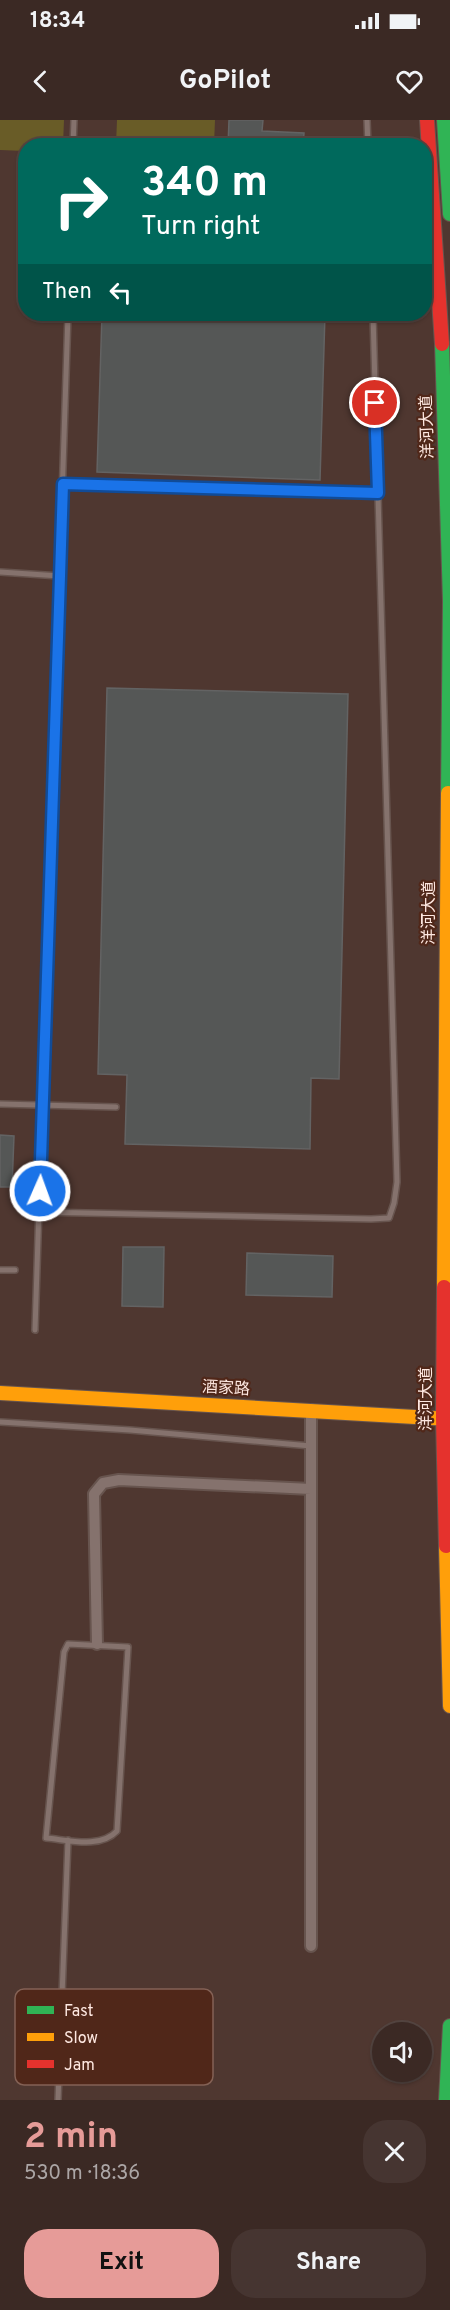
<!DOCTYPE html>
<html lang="en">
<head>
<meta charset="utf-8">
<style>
  body { margin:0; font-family:Overpass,"Noto Sans SC",sans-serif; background:#463531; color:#f1f3f6; height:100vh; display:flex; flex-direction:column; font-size:22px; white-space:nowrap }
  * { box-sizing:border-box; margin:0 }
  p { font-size:20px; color:#aca6a6 }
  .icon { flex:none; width:33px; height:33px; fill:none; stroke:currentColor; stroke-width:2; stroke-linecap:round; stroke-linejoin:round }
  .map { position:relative; height:1980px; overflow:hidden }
  .side { display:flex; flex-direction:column; background:#3b2924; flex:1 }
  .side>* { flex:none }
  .top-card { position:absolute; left:18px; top:18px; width:414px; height:183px; border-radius:24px; box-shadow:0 2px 4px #0004,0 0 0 2px #544541; background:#00695c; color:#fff; overflow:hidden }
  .fabs { position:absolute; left:372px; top:1902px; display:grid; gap:12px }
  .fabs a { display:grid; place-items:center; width:60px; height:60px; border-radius:50%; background:#3b2924; box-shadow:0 2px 4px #0004,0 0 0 2px #544541; font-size:30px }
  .pin { position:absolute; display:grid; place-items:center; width:51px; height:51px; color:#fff; margin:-26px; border:3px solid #fff; border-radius:50%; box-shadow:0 2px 6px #0007 }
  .me { position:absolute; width:66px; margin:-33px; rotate:2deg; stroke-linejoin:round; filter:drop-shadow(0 0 4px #0008) }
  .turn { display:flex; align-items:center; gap:21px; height:126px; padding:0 24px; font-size:27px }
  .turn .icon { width:78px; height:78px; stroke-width:2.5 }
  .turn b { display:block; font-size:42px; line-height:51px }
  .then { display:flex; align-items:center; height:57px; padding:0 24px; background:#0003; gap:12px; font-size:22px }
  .round { display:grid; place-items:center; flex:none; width:63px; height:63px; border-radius:24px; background:#463531 }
  .headline { display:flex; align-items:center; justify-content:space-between; height:102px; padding:0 24px }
  h1 { font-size:36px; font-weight:700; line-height:45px; color:#e69b98 }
  .cta { display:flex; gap:12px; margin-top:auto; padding:12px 24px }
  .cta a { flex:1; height:69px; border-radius:24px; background:#e69b98; color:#111; font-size:24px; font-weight:700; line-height:69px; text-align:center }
  .cta a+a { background:#463531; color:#f1f3f6 }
  .status { display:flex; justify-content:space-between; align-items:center; height:42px; padding:0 30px; background:#3b2924; direction:ltr }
  .status svg { height:16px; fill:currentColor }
  header { display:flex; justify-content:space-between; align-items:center; height:78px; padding:0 24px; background:#3b2924; font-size:27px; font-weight:700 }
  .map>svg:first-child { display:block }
  .green { fill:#695c27 }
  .building { fill:#555756; stroke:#636363; stroke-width:1.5 }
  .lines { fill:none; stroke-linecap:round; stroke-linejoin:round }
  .lane-casing { stroke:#67544e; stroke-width:8 }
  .street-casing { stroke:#67544e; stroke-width:14 }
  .fast-casing { stroke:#67544e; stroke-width:16 }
  .slow-casing { stroke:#67544e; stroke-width:16 }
  .jam-casing { stroke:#67544e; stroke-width:16 }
  .lane { stroke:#85726d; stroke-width:5 }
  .street { stroke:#85726d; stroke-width:10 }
  .fast { stroke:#30b455; stroke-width:14 }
  .slow { stroke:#ff9f0a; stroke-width:14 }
  .jam { stroke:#e5322d; stroke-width:14 }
  .route-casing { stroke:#114b97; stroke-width:15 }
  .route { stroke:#1a73e8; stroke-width:10 }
  .labels { text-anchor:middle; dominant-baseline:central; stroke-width:4.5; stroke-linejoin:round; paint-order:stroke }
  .street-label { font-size:16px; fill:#fee8e1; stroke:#502719 }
  .key { fill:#502719; stroke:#846155; stroke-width:1.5 }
  .key-label { font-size:16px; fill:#fee8e1 }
</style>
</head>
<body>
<div class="status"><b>18:34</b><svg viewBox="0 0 49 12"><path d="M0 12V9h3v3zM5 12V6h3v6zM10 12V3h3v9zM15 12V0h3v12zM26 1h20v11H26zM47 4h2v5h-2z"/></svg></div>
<header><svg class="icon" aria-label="back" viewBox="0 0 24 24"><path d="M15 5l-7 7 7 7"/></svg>GoPilot<svg class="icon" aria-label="heart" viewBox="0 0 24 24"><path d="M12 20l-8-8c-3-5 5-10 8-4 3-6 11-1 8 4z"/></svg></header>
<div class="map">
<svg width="450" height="1980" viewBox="0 0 450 1980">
  <rect width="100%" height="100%" fill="#4f3730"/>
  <!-- green -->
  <path class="green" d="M0,0H64L63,25L26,26L25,31L0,30Z
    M117,0H215L214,25H116Z"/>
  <!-- building -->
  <path class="building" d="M229,0H263L262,11L304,13L303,26H228Z
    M102,194H325L320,360L97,352Z
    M107,568L348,574L339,959L311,958L310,1029L125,1024L127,955L98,954Z
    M0,1015L14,1016L12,1067H0Z
    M123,1127H164L163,1187L122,1186Z
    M247,1133L333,1136L332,1177L246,1175Z"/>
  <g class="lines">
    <!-- lane casing -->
    <g class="lane-casing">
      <path id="lane" d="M367,0L368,26
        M73,26L74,0
        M63,365L378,373
        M0,452L60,456
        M0,984L116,987
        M39,1092L371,1099L389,1098L394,1083L397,1062L373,194
        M0,1150H15
        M35,1210L68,194
        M0,1302L130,1310L311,1326
        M68,1524L128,1527L117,1711C100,1729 69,1720 46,1718L64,1532Z
        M58,1980L68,1720"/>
    </g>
    <!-- street casing -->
    <g class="street-casing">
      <path id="street" d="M311,1290V1826
        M97,1524L94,1374L103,1363L119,1360L311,1369"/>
    </g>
    <!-- fast casing -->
    <g class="fast-casing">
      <path id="fast" d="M444,0L450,94
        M442,224L450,481L448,673
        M446,1980L450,1906"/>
    </g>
    <!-- slow casing -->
    <g class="slow-casing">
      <path id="slow" d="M444,1167L448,673
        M0,1273L450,1299
        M446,1426L450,1586"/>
    </g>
    <!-- jam casing -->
    <g class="jam-casing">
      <path id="jam" d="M427,0L442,224
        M444,1167L443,1297L446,1426"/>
    </g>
    <!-- lane -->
    <use href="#lane" class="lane"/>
    <!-- street -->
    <use href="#street" class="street"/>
    <!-- fast -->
    <use href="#fast" class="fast"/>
    <!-- slow -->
    <use href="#slow" class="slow"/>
    <!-- jam -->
    <use href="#jam" class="jam"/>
  </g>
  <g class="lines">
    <!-- route casing -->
    <g class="route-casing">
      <path id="route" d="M40,1071L63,364L378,373L375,283"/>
    </g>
    <!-- route -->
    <use href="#route" class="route"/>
  </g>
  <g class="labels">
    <!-- street labels -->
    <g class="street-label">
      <text transform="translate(428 307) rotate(-92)">洋河大道</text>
      <text transform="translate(430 793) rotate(-90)">洋河大道</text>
      <text transform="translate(226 1269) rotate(3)">酒家路</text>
      <text transform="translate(427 1279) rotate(-90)">洋河大道</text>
    </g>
  </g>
  <!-- legend -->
  <rect x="15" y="1869" width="198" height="96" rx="9" class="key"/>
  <rect x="27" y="1886" width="27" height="8" fill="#30b455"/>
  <rect x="27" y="1913" width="27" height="8" fill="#ff9f0a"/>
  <rect x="27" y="1940" width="27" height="8" fill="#e5322d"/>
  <g class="key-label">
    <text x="64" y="1896">Fast</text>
    <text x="64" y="1923">Slow</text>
    <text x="64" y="1950">Jam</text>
  </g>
</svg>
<div class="fabs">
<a><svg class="icon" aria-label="sound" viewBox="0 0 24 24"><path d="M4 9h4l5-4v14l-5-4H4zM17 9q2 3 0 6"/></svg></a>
</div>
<div class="pin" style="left:375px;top:283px;background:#d93025"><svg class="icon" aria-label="arrive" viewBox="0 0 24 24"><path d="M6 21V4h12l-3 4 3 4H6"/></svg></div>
<svg class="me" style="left:40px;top:1071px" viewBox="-20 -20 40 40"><circle r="17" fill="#1a73e8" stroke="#fff" stroke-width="3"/><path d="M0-11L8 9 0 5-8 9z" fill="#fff"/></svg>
<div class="top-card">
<div class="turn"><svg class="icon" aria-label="right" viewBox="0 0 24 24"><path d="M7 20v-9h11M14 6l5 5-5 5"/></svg><div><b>340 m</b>Turn right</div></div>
<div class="then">Then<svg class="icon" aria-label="left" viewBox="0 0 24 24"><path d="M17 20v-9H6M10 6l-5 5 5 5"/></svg></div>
</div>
</div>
<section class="side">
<div class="headline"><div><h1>2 min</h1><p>530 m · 18:36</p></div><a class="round"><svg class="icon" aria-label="close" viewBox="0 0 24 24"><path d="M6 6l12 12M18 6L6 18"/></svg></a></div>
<div class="cta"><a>Exit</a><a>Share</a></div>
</section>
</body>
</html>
